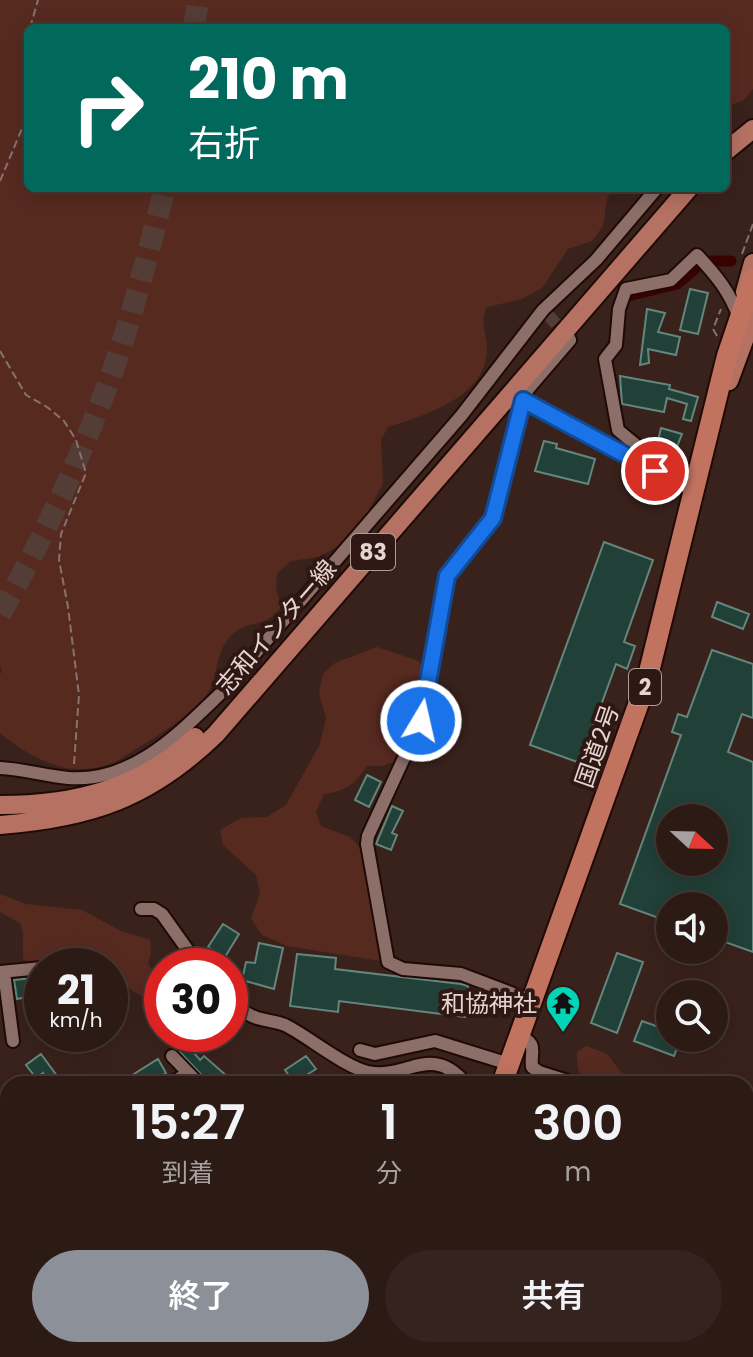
<!DOCTYPE html>
<html lang="ja">
<head>
<meta charset="utf-8">
<style>
  body { margin:0; font-family:Poppins,"Noto Sans JP",sans-serif; background:#34231e; color:#f1f3f6; height:100vh; display:flex; flex-direction:column; font-size:30px; white-space:nowrap }
  * { box-sizing:border-box; margin:0 }
  p { font-size:26px; color:#a6a1a0 }
  .icon { flex:none; width:44px; height:44px; fill:none; stroke:currentColor; stroke-width:2; stroke-linecap:round; stroke-linejoin:round }
  .map { position:relative; flex:1; overflow:hidden }
  .details { position:absolute; left:0px; top:1076px; width:754px; height:282px; display:flex; flex-direction:column; background:#2c1a15; border-radius:24px 24px 0 0; box-shadow:0 4px 20px #0003,0 0 0 2px #483834 }
  .details>* { flex:none }
  .guide { position:absolute; left:24px; top:24px; width:706px; height:168px; border-radius:12px; box-shadow:0 4px 20px #0003,0 0 0 2px #483834; background:#00695c; color:#fff; overflow:hidden }
  .needle { width:52px; rotate:112deg }
  .fabs { position:absolute; left:656px; top:804px; display:grid; gap:16px }
  .fabs a { display:grid; place-items:center; width:72px; height:72px; border-radius:50%; background:#2c1a15; box-shadow:0 4px 20px #0003,0 0 0 2px #483834; font-size:40px }
  .speed { position:absolute; left:24px; top:948px; display:flex; gap:16px; font-size:40px; font-weight:700; text-align:center }
  .speed>* { display:grid; place-content:center; width:104px; height:104px; border-radius:50%; background:#2c1a15; box-shadow:0 4px 20px #0003,0 0 0 2px #483834; line-height:1 }
  .speed small { font-size:20px; font-weight:400 }
  .speed .limit { border:12px solid #d22; background:#fff; color:#111 }
  .pin { position:absolute; display:grid; place-items:center; width:68px; height:68px; color:#fff; margin:-34px; border:4px solid #fff; border-radius:50%; box-shadow:0 2px 8px #0007 }
  .me { position:absolute; width:88px; margin:-44px; rotate:9deg; stroke-linejoin:round; filter:drop-shadow(0 0 6px #0008) }
  .turn { display:flex; align-items:center; gap:28px; height:168px; padding:0 32px; font-size:36px }
  .turn .icon { width:104px; height:104px; stroke-width:2.5 }
  .turn b { display:block; font-size:56px; line-height:68px }
  .eta { display:flex; justify-content:space-evenly; align-items:center; height:136px; text-align:center }
  .eta b { font-size:48px; font-weight:600; line-height:56px }
  .action { display:flex; gap:16px; margin-top:auto; padding:16px 32px }
  .action a { flex:1; height:92px; border-radius:48px; background:#8c9099; color:#fff; font-size:32px; font-weight:600; line-height:92px; text-align:center }
  .action a+a { background:#34231e; color:#f1f3f6 }
  .map>svg:first-child { display:block }
  .green { fill:#572a20 }
  .lines { fill:none; stroke-linecap:round; stroke-linejoin:round }
  .canal { stroke:#380200; stroke-width:11 }
  .building { fill:#214038; stroke:#65867d; stroke-width:2; fill-rule:evenodd }
  .minor-tunnel { stroke:#543d37; stroke-width:12; stroke-dasharray:12 6; stroke-linecap:butt }
  .motorway-tunnel { stroke:#543d37; stroke-width:22; stroke-dasharray:22 11; stroke-linecap:butt }
  .minor-casing { stroke:#200a06; stroke-width:16 }
  .tertiary-casing { stroke:#200a06; stroke-width:18 }
  .primary-casing { stroke:#200a06; stroke-width:22 }
  .trunk-casing { stroke:#200a06; stroke-width:24 }
  .path { stroke:#87726d; stroke-width:2; stroke-dasharray:8 4; stroke-linecap:butt }
  .minor { stroke:#8c6f68; stroke-width:12 }
  .tertiary { stroke:#8c6f68; stroke-width:14 }
  .primary { stroke:#b57262; stroke-width:18 }
  .trunk { stroke:#c27360; stroke-width:20 }
  .route-casing { stroke:#114b97; stroke-width:20 }
  .route { stroke:#1a73e8; stroke-width:14 }
  .labels { text-anchor:middle; dominant-baseline:central; stroke-width:8; stroke-linejoin:round; paint-order:stroke }
  .shield { fill:#2f1813; stroke:#ae9c97; stroke-width:2 }
  .shield-label { font-size:22px; font-weight:bold; fill:#e5d4d0 }
  .street-label { font-size:24px; fill:#e5d4d0; stroke:#2f1813 }
  .poi-label { font-size:24px; fill:#e5d4d0; stroke:#2f1813; text-anchor:end }
</style>
</head>
<body>
<div class="map">
<svg width="753" height="1357" viewBox="0 0 753 1357">
  <rect width="100%" height="100%" fill="#3a221c"/>
  <!-- green -->
  <path class="green" d="M0,0H753V89L744,100L726,107V28H28V188H613L607,199L603,226L592,241L568,249L542,288L522,299L487,307C479,322 487,333 487,350C486,397 426,415 388,427L381,440L383,484L366,515L347,541L319,557L291,561L277,573L276,589L281,607C267,628 249,620 234,633C213,651 219,678 207,694C193,713 169,728 149,741C136,748 121,761 107,765C66,778 31,758 0,733V674L2,671L0,667Z
    M377,647L419,661C432,691 410,733 396,761L382,766H367C355,784 346,791 324,794L316,812L321,826L350,837L361,849L381,961L287,946L262,935L251,918L260,894L256,875L223,845L220,830L241,818L267,817L286,805L320,744L326,718L319,693L323,674L335,663Z
    M0,894L26,904L82,910L121,931L150,940L151,952L148,964L162,982V1030L160,1010L154,1003L110,978V966H100L91,958L28,962L23,959V933L20,923L0,912Z
    M586,1046L607,1054L620,1071L634,1080L654,1084H592C577,1077 577,1068 577,1052Z"/>
  <g class="lines">
    <!-- canal -->
    <path class="canal" d="M711,261H731
      M628,296L677,284L696,268"/>
  </g>
  <!-- building -->
  <path class="building" d="M690,289L708,293L698,334L680,330Z
    M647,309L665,313L658,332L680,337L676,355L648,349L649,363L640,365Z
    M620,376L670,385L669,389L698,397L691,421L683,419L687,404L667,398L664,412L622,404Z
    M661,428L682,434L672,459L656,449Z
    M544,441L557,444L556,448L595,459L588,484L535,471Z
    M604,542L653,560L624,642L635,646L627,669L616,664L580,763L530,745Z
    M717,602L749,614L743,629L712,617Z
    M712,650L753,664V718L742,714L728,752L753,762V952L714,938V906H670V922L620,904L681,735L672,732L678,714L687,717ZM670,818H714V862H670Z
    M367,775L381,782L369,807L355,800Z
    M392,806L403,811L392,833L397,835L391,850L376,844Z
    M223,924L239,934L225,957L208,947Z
    M259,943L283,948L274,989L242,980L246,962L255,963Z
    M617,953L643,962L617,1033L591,1023Z
    M297,954L336,958L335,969L461,984L468,986L465,1017L339,1001L338,1012L290,1006Z
    M42,977V994L17,999L14,980Z
    M642,1021L670,1031V1038H681L674,1056L634,1041Z
    M183,1044L188,1046L200,1060L204,1056L236,1084H215L211,1081L209,1083L177,1049Z
    M41,1054L63,1084H50L43,1073L36,1078L26,1065Z
    M306,1056L316,1069L294,1083L285,1070Z
    M158,1059L166,1073L148,1084H118Z"/>
  <g class="lines">
    <!-- minor-tunnel -->
    <path class="minor-tunnel" d="M548,315L567,336"/>
    <!-- motorway-tunnel -->
    <path class="motorway-tunnel" d="M194,28L198,0
      M0,614C43,540 79,461 109,381C132,319 148,253 165,188"/>
    <!-- minor casing -->
    <g class="minor-casing">
      <path id="minor" d="M523,400L681,485L695,489
        M697,479C665,470 643,451 618,430L605,359L616,345L619,309L626,289L671,280L697,255C716,275 730,292 739,318
        M0,768C23,769 45,776 68,778C132,783 178,734 221,693L461,416L543,310L596,260L657,188
        M141,909H154L162,914L199,966
        M63,966H74
        M0,972L42,968
        M4,972L13,1041
        M532,1001L461,974L403,969L388,962L367,844L368,836L421,721L447,576L493,518L523,400L528,389L570,340L569,338
        M230,1002C239,1008 247,1015 257,1018C267,1021 277,1021 287,1026C310,1038 345,1067 368,1072C407,1080 431,1042 466,1084
        M519,1036C539,1044 530,1050 532,1067L539,1072L577,1084
        M360,1050L375,1054L435,1041L509,1064
        M172,1056L199,1084
        M170,1084L187,1074
        M746,1139L753,1144
        M0,1148L8,1142
        M0,1209L8,1223
        M0,1277L8,1280
        M55,1350L60,1357
        M85,1350L90,1357
        M693,1350L702,1357
        M368,1357L375,1350
        M669,1357L687,1350"/>
    </g>
    <!-- tertiary casing -->
    <g class="tertiary-casing">
      <path id="tertiary" d="M521,1350L532,1357"/>
    </g>
    <!-- primary casing -->
    <g class="primary-casing">
      <path id="primary" d="M726,151L753,129
        M745,292L753,263
        M729,381L753,316
        M0,805C74,805 140,789 195,737
        M0,825C91,818 150,798 216,734L689,188"/>
    </g>
    <!-- trunk casing -->
    <g class="trunk-casing">
      <path id="trunk" d="M502,1084L647,680L727,356L753,279
        M200,1357L214,1350"/>
    </g>
    <!-- path -->
    <path class="path" d="M30,28L38,0
      M0,181L26,119L25,76L28,39
      M742,254L753,224
      M717,336L713,329L721,309
      M0,351L26,395L47,407L64,421L76,440L86,473L61,534L59,560L68,607L79,695L74,764"/>
    <!-- minor -->
    <use href="#minor" class="minor"/>
    <!-- tertiary -->
    <use href="#tertiary" class="tertiary"/>
    <!-- primary -->
    <use href="#primary" class="primary"/>
    <!-- trunk -->
    <use href="#trunk" class="trunk"/>
  </g>
  <g class="lines">
    <!-- route casing -->
    <g class="route-casing">
      <path id="route" d="M421,721L447,576L493,518L523,400L655,471"/>
    </g>
    <!-- route -->
    <use href="#route" class="route"/>
  </g>
  <!-- icons -->
  <defs>
    <g id="temple-pin" transform="scale(1.8)"><path d="M0 17L-7.5 6A9.5 9.5 0 1 1 7.5 6Z" fill="#02d5b6" stroke="#2f1813"/><path d="M0-6L5-2H3V0L6.5 2.5H4V6H1.5V3h-3V6H-4V2.5H-6.5L-3 0V-2H-5Z" fill="#111"/></g>
  </defs>
  <g fill-rule="evenodd">
    <use href="#temple-pin" x="563" y="1003"/>
  </g>
  <g class="labels">
    <!-- shield labels -->
    <g class="shield">
      <rect x="351" y="534" width="44" height="36" rx="6"/>
      <rect x="629" y="669" width="32" height="36" rx="6"/>
    </g>
    <g class="shield-label">
      <text x="373" y="552">83</text>
      <text x="645" y="687">2</text>
    </g>
    <!-- street labels -->
    <g class="street-label">
      <text transform="translate(276 627) rotate(-49)">志和インター線</text>
      <text transform="translate(597 746) rotate(-71)">国道2号</text>
    </g>
    <!-- poi labels -->
    <g class="poi-label">
      <text x="537" y="1003">和協神社</text>
    </g>
  </g>
</svg>
<div class="fabs">
<a><svg class="needle" viewBox="-14 -14 28 28"><path d="M0-13l5 13h-10z" fill="#e53935"/><path d="M0 13l5-13h-10z" fill="#a6a1a0"/></svg></a>
<a><svg class="icon" aria-label="sound" viewBox="0 0 24 24"><path d="M4 9h4l5-4v14l-5-4H4zM17 9q2 3 0 6"/></svg></a>
<a><svg class="icon" aria-label="search" viewBox="0 0 24 24"><circle cx="10" cy="10" r="6"/><path d="M15 15l6 6"/></svg></a>
</div>
<div class="speed"><div>21<small>km/h</small></div><div class="limit">30</div></div>
<div class="pin" style="left:655px;top:471px;background:#d93025"><svg class="icon" aria-label="arrive" viewBox="0 0 24 24"><path d="M6 21V4h12l-3 4 3 4H6"/></svg></div>
<svg class="me" style="left:421px;top:721px" viewBox="-20 -20 40 40"><circle r="17" fill="#1a73e8" stroke="#fff" stroke-width="3"/><path d="M0-11L8 9 0 5-8 9z" fill="#fff"/></svg>
<div class="guide">
<div class="turn"><svg class="icon" aria-label="right" viewBox="0 0 24 24"><path d="M7 20v-9h11M14 6l5 5-5 5"/></svg><div><b>210 m</b>右折</div></div>
</div>
<section class="details">
<div class="eta">
<div><b>15:27</b><p>到着</p></div>
<div><b>1</b><p>分</p></div>
<div><b>300</b><p>m</p></div>
</div>
<div class="action"><a>終了</a><a>共有</a></div>
</section>
</div>
</body>
</html>
